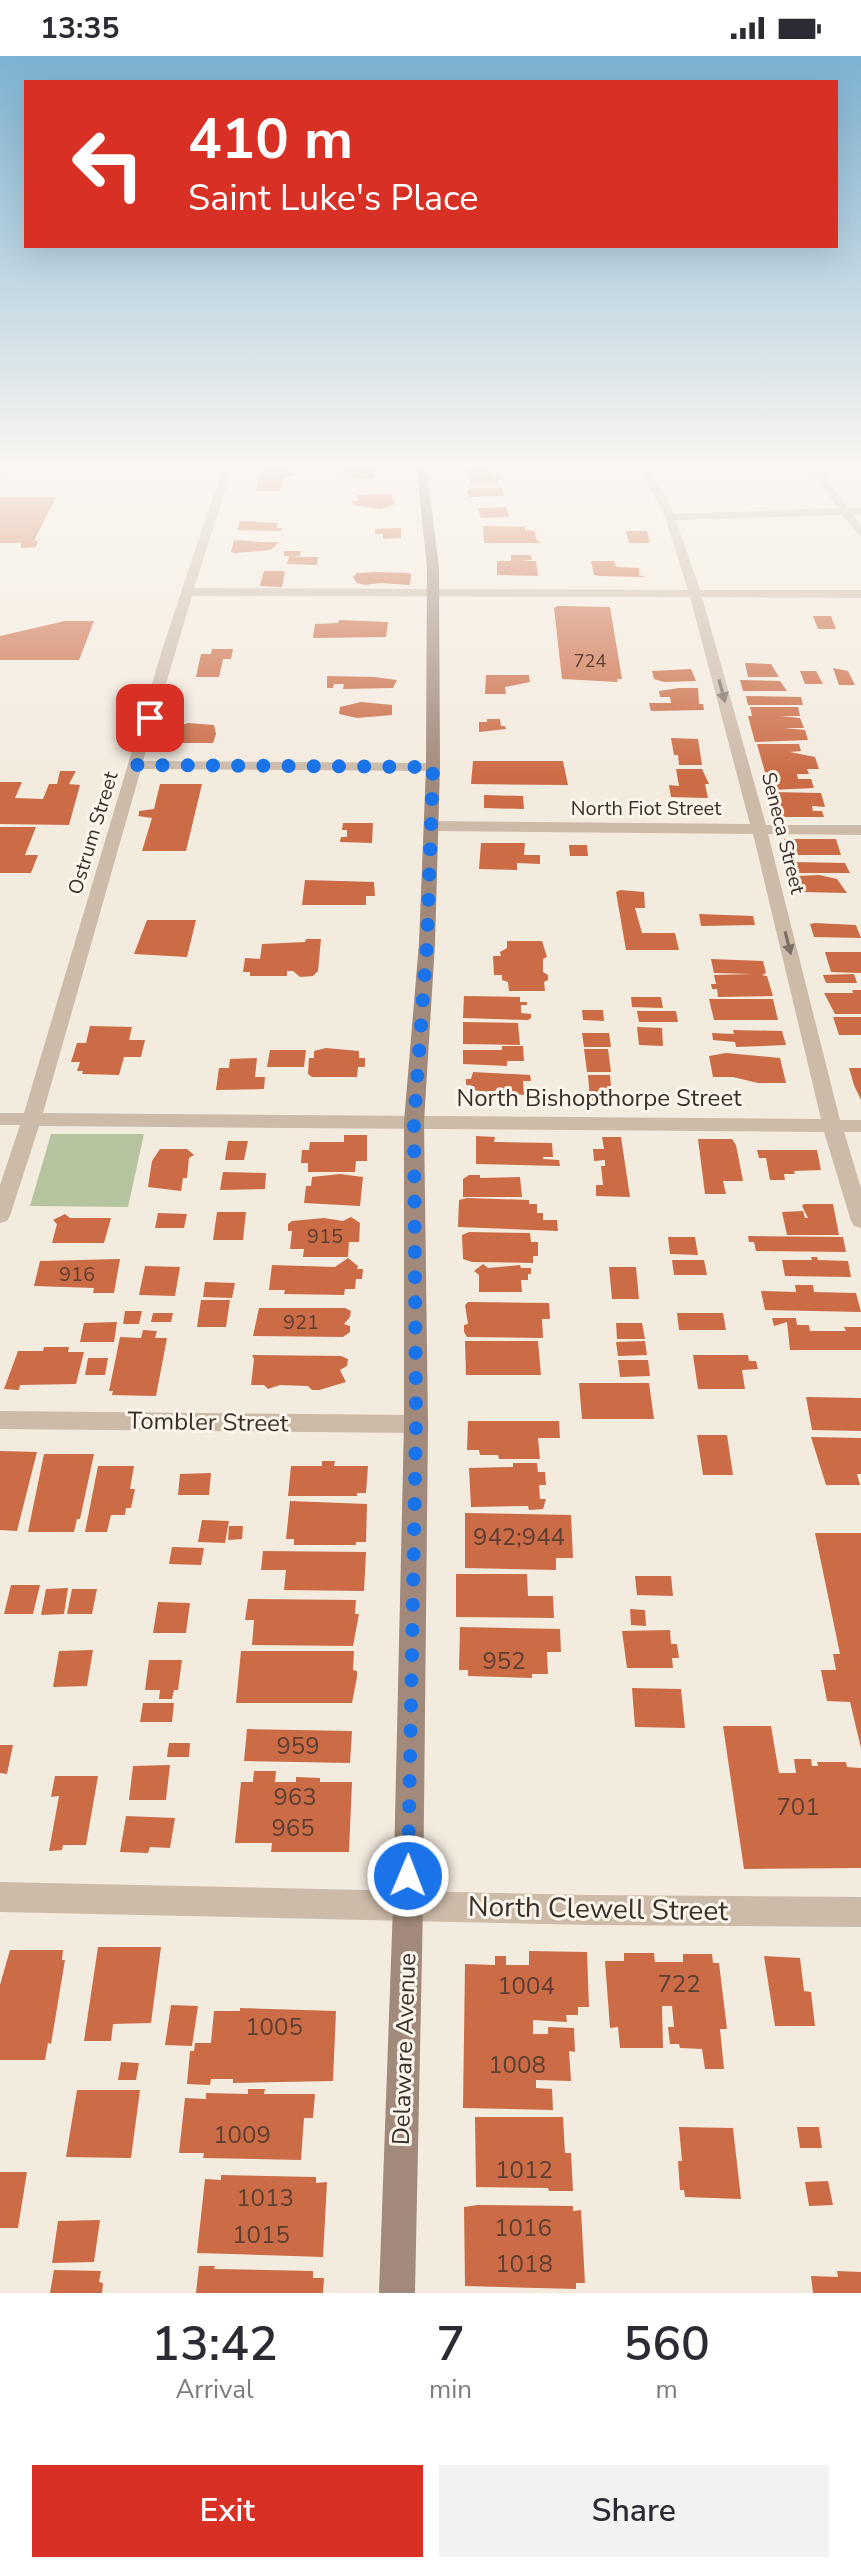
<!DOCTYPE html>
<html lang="en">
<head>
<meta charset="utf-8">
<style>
  body { margin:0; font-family:"Nunito Sans",sans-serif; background:#f2f2f3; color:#2b2b33; height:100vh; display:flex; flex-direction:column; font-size:30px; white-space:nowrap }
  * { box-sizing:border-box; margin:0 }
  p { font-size:26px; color:#7c7c81 }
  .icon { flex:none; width:44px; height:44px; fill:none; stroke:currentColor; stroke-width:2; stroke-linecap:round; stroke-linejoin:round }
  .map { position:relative; height:2237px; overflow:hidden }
  .sheet { display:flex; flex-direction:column; background:#fff; flex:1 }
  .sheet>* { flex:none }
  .top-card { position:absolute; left:24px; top:24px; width:814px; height:168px; border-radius:0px; box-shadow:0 8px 32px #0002; background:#d93025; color:#fff; overflow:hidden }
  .pin { position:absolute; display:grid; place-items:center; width:68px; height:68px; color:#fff; margin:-34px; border-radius:16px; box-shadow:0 4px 12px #0006 }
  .me { position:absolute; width:88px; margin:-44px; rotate:1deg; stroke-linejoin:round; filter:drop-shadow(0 0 6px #0008) }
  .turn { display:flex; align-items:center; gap:28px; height:168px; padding:0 32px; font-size:36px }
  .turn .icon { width:104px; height:104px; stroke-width:2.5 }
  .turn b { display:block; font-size:56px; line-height:68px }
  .eta { display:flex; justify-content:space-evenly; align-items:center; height:136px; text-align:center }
  .eta b { font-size:48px; font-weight:600; line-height:56px }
  .action { display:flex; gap:16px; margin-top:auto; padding:16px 32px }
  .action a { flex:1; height:92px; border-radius:0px; background:#d93025; color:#fff; font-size:32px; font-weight:600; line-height:92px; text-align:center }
  .action a+a { background:#f2f2f3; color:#2b2b33 }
  .status { display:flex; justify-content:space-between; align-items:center; height:56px; padding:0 40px; background:#fff; direction:ltr }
  .status svg { height:22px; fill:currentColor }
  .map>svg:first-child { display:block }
  .green { fill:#b5c49e }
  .building { fill:#cb6c46 }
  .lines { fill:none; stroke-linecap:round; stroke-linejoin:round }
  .minor { fill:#cdbbaa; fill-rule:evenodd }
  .secondary { fill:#a18a7b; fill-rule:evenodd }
  .oneway { fill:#7c6e64 }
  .route { stroke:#1a73e8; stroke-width:14; stroke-dasharray:0 25.2 }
  .labels { text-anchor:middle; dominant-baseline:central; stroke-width:6; stroke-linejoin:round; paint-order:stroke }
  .far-number-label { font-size:18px; fill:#5e3e31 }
  .far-street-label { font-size:20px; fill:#3a2f2a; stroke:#fbf5ec }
  .number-label { font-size:20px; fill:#5e3e31 }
  .street-label { font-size:24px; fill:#3a2f2a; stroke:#fbf5ec }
  .near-number-label { font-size:24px; fill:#5e3e31 }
  .near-street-label { font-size:28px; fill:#3a2f2a; stroke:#fbf5ec }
</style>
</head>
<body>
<div class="status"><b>13:35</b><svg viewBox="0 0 49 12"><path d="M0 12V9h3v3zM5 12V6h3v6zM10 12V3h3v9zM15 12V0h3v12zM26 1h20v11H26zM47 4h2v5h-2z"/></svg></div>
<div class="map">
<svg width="861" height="2237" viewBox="0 0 861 2237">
  <rect width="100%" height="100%" fill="#f4ebdf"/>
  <!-- green -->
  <path class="green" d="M51,1078H144L128,1151L30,1150Z"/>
  <!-- building -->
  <path class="building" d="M263,410H287L285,417H292V420H284L279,435H256Z
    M375,410L376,415H373L374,421L369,423L340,421L347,419L342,415L345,411Z
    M491,412L493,419L502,418L504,423H497L499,428H471L468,423L467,413Z
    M476,432H502L504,440L469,441L467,434Z
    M382,438H391L395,448L381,453L353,449L352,445H358L357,439Z
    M0,441H56L34,485H38L36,491L21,492V487H0Z
    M506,451L509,461L481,462L478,452Z
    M240,465L278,467L276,472H282L281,475L237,474Z
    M483,470L525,471V474L535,475L536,483L541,487H484Z
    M401,472V482L383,483V478H375V473Z
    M626,475H647L650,487H629Z
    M234,484L263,486H279L271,494L235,497L231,496Z
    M284,495H301L300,500L291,501H318L317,509L287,508L289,500H284Z
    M511,499H531L532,504L518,505H536L538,520L497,519V505H511Z
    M591,505H614L616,511L639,512V519L645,521L600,520L594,519Z
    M264,515H285L282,531L260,530Z
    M378,516L408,517L411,518L410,529L380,527L365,529L357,527L353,521L357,517Z
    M558,550L610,551L622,623H617L618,626L562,623L554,552Z
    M813,560H831L836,573H818Z
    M339,564L388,566L386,581L313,582L315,568L338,567Z
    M65,565H94L79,604H0V580Z
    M212,593H233L231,603H223L219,621H196L201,598H211Z
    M745,607L771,608L779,621H748Z
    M833,612L848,615L855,629H839Z
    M691,613L696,625L664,626L654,623L652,615Z
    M800,615H816L823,628H805Z
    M486,619H529L530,626L505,631L506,638H485Z
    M327,620L374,621L397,624L393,632L343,633L344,628H334L333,632H327Z
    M740,624L780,625L787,635H743Z
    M679,632H698L699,648H703L704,654L651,655L649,647H671L670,641H660L659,635Z
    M746,640L801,641L803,649H748Z
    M361,646L392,649V659L357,662L339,658L340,651Z
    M750,651H798L800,660H780L800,662L804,672H784L805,674L808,684L755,686L748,660H752Z
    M487,663H500L501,670H505L506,673L479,676V666H487Z
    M188,667L214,669L216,678L213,687H178L182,669Z
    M671,682L698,683L702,709H679L678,699H674Z
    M757,688H799L801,695L790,696L815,701L819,713H807L809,718H797L798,723H811L814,732L770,734Z
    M473,705H563L568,729L471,728Z
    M676,713H702L709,728H705L708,742L671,741L669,729L679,730Z
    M60,715H76L69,728L80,729L69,769L0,768V726H22L15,742L43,743L49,728H57Z
    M160,728H202L186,795H142L152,762L138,760L139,758V755L154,753Z
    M772,736L821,737L825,751L812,750L813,755H822L824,761H777Z
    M484,739L523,740L524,753L484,752Z
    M343,767H373L372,787L340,786L341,781H347V774H342Z
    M0,771H36L25,799H38L31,817H0Z
    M784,783H836L841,799H789Z
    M481,787H525L524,799H540V808L517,807V814L479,813Z
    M569,789H587L588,800H570Z
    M793,806L845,807L850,817H796Z
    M819,819L837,823L847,837L803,836L798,820Z
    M305,824L374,826L375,840H366V849H302Z
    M620,834L644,836L645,852H635L642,877H675L679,894H626L616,836Z
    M699,858L753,860L755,869L701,870Z
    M147,864H196L187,901L134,898Z
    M815,867L856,869L861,882L814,881L810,868Z
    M306,883H321L318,915L313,920L300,921L293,915H287V920H250V916H243L245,902L260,903L262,888L305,886Z
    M507,885H542L547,901L543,903V916L548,919V924L544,926L545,935H509L508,926L502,924V919H494L493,900H501L500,896L507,892Z
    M825,896H861V917L831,916Z
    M711,903L763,905L766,917L762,919L767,920L773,940L718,941L717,933H712L711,928H716L714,919L753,918L714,917Z
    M854,918L857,927H826L823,919Z
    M852,934H861V958H835L824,937H853Z
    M464,940L520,941V946H527V949H521V957L531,958V962L528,964L463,962Z
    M631,941H661L663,952L632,951Z
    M709,943H773L778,964H714Z
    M582,954H603L604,965L583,964Z
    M637,955H676L678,966H639Z
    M833,961H861V979H839Z
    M463,966L518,967L520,989L463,988Z
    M90,970L132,971L129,984H145L141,1001H124L119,1019L82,1018L83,1015H77L80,1006H71L77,987H86Z
    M637,971L662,972L663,990L639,989Z
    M733,974L782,975L786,989L736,991L735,986L713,984L712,977L734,978Z
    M582,977H609L611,991H584Z
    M502,990H523L524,1005H507V1010L463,1008V994H502Z
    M326,992L359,995V1002H365V1011H358L357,1021H312L308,1018L309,1002H314V995Z
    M584,993H608L611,1016H587Z
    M270,994H306L304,1011H267Z
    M726,997L780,1002L786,1027H758L733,1021H713L709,1000Z
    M257,1002L255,1021H265L264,1033L216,1034L219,1012H229L230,1003Z
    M849,1012H861V1044L854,1029Z
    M473,1016L530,1019L531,1025H523L524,1039L471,1034V1029H466V1023H471Z
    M588,1019H610L612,1044H590Z
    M344,1079H367V1105H356L355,1116H308V1107H301L302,1094H309L310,1086H344Z
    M476,1080L495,1081L494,1086L552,1087L553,1101H543V1103L559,1104L560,1110L476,1108Z
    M602,1081H621L630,1141L596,1140V1129H603L601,1110H605V1104L594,1105L593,1093H604Z
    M698,1083H732L736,1089L743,1125H723L726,1138H705Z
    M228,1085H248L244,1104H225Z
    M160,1093H187L194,1099L189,1102L187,1122H183L181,1135L148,1131L152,1105Z
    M757,1094H817L821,1114L794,1115L795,1118H784L785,1124H770L766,1102H759Z
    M223,1116L266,1117L265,1133L220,1134Z
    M340,1118L363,1121L360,1150L304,1147L306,1130H311L312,1121Z
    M469,1119H480V1122L520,1121L522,1141H463V1123Z
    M467,1142L529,1144V1148H537V1157H543V1164H557L558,1175L458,1171L459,1144Z
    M804,1148H833L839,1179H787L782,1156L803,1155L805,1162H808L802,1150Z
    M217,1156H246L243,1184H213Z
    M158,1157L187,1158L184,1172H155Z
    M65,1158L70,1162H111L104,1187H52L57,1168L53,1164Z
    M351,1161L360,1167L359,1186H349L348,1201H303L304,1193H290L292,1175H288V1168L292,1165L324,1162L343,1165Z
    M469,1176L530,1177L531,1186H538V1200H533V1207L472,1206L463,1203L462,1179Z
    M748,1180L843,1181L846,1196L756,1195L754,1186H749Z
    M668,1181H695L698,1199L670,1198Z
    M811,1201H817L818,1204L848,1205L851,1221L785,1220L782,1204H812Z
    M348,1202L358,1210L357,1213H363L362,1223H356L355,1233H345L344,1239L284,1238L285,1234H269L272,1209L335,1211Z
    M120,1203L114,1237H93L94,1232L34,1230L40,1205Z
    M672,1204H704L707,1219H674Z
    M483,1208L488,1212L520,1209L521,1212H531V1218H528V1224H521L522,1236H479V1219L474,1215Z
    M145,1210L180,1211L175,1240L139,1239Z
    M609,1211H636L639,1243H612Z
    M205,1226L235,1227L232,1242L203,1241Z
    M795,1229H813L814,1236L856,1237L861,1256L765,1254L761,1235L796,1236Z
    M201,1244H230L226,1271H197Z
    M468,1246L549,1247L550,1263H542L543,1282L467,1281L464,1276V1269L468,1268L465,1249Z
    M259,1252H345L351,1255L350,1261L344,1268L350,1270V1276L343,1281L253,1280Z
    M125,1255H142L139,1268H123Z
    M153,1257H173L171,1266H151Z
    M677,1257H723L726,1274H679Z
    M772,1262H796L797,1269H809L810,1275H846L844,1271H861V1294H790L787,1266L774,1270Z
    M117,1266L114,1286H80L84,1267Z
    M616,1267H642L645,1283H617Z
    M143,1274L157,1275L155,1282H167L156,1340L112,1339L113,1335H109L120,1281L141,1282Z
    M465,1285H538L541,1319H466Z
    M645,1285L647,1299L618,1300L616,1286Z
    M44,1291H69L68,1296H84L76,1328L20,1329L19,1334L4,1333L18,1295H43Z
    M252,1299L341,1300L348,1303L347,1310L340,1314L346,1326L319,1334H312L308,1330L280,1329L268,1333L264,1329H251L254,1303Z
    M693,1299H748L749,1305H756L758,1313L742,1314L745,1333H698Z
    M88,1302H108L105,1319H85Z
    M618,1304H648L650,1320L620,1321Z
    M579,1327H649L654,1363H582Z
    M806,1341L861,1342V1375L812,1374Z
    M468,1365H559L560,1382H538L540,1403H499L498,1399H480L479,1394H467Z
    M697,1379H727L733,1419H703Z
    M811,1381L861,1382V1418H857L860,1429H826Z
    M0,1395L37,1396L17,1475L0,1474Z
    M44,1398H94L80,1463H77L74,1476H28Z
    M322,1405H335L334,1410H368L366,1437H357V1440H288L291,1410H322Z
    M513,1407H537L538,1416H545L546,1429H539L540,1443H546L543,1453L529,1454L528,1450L471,1451L469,1412L513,1411Z
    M98,1410H134L130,1433H135L131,1452H126L125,1459H111L107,1476H85Z
    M211,1417L209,1439H178L180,1418Z
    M290,1445L367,1448L366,1486H356V1489H294V1483H286Z
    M465,1457L571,1459L573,1502H556V1514L465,1512Z
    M202,1464L229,1465L225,1487L198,1486Z
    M229,1470H243L242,1483L228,1484Z
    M815,1477H861V1692L850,1646L827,1645L821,1614H836L833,1598H840Z
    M172,1491L204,1492L201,1509L169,1508Z
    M263,1495L366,1496L364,1535L284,1534L286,1514H261Z
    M456,1518H527L528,1540H553L554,1562L456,1561Z
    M635,1520H671L673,1540L637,1539Z
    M11,1529H40L33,1558H4Z
    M68,1532L64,1558L41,1559L46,1533Z
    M72,1533H97L92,1558H67Z
    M248,1543L356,1544L355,1558H359L353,1590L252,1589L254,1564H245Z
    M158,1546L190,1547L186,1577H153Z
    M630,1553L645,1554L646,1570L631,1569Z
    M460,1571L560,1573L561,1596H547L548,1618H532V1622L468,1620V1614H459Z
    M670,1574L671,1588H677L679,1602H672L673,1612H627L622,1575Z
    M93,1594L87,1630L53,1631L59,1595Z
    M241,1595H354L353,1614L357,1615V1621L352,1647H236Z
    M149,1604H182L178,1634H174L172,1643H159L160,1634H145Z
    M632,1632L681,1633L685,1672L635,1671Z
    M143,1647H174L172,1666H140Z
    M723,1670H771L779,1717H796L794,1703H811L812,1710H818L817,1706H846L847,1711L861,1712V1812L744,1813Z
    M247,1673L352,1675L350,1707L244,1705Z
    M169,1687H190L189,1701H167Z
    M0,1689H13L7,1718L0,1717Z
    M170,1709L166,1744H129L133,1710Z
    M254,1715H276L275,1726H296V1721L320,1722V1726H352L349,1796H271L272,1787H235L241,1726H253Z
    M55,1720H98L86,1789H63L62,1794L49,1795L59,1740L51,1741Z
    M126,1760L175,1762L170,1792L150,1791L148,1797L120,1796Z
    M98,1891H161L151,1967L113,1968L111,1985H84Z
    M10,1894H63L62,1904H65L51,1988L48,1987L45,2004H0V1929Z
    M529,1895L587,1896L589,1951H578V1959H566L567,1966L533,1964V1978H548V1971L574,1972L575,1996L569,1995L571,2025L536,2024V2032L552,2033L553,2054L463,2052L465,1908L495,1909V1900H506V1909H529Z
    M624,1897H654L655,1906H683V1898H712L713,1907H719L727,1973H720L724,2013H705L702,1993L680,1992L679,1988H670L668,1971H674L672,1950H662L663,1992H620L618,1971L610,1972L605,1905H624Z
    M764,1900L800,1902L804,1935L811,1936L815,1970H775Z
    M171,1949L198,1950L192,1990L165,1989Z
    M240,1952L336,1955L333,2025L233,2027V2023H211L210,2029L187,2028L190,1995H194L195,1987H211L214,1955H240Z
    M121,2006L139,2007L136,2024H118Z
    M248,2033H265L264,2038H315L313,2062H304L301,2104L203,2102L204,2097H179L185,2042L206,2043V2037L248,2038Z
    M77,2034H140L131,2102L66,2101Z
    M475,2061H563L565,2097H571L573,2135H549L548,2132L476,2131Z
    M679,2071L733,2072L741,2143L685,2141L684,2134H680L678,2105H682Z
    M797,2071H819L822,2092H800Z
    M0,2116H27L18,2172H0Z
    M221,2119L316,2121V2127L327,2126L323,2201L197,2197L205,2123L221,2124Z
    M828,2125L833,2149L809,2150L805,2126Z
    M478,2149L573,2150V2155L581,2154L585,2227H576V2233L465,2230L464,2151Z
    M100,2164L94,2206L52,2207L58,2165Z
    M199,2210H215L214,2213L313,2215V2222H324L323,2237H196Z
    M54,2214L101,2215L99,2226L103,2227L102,2237H50Z
    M837,2215L861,2216V2237H813L811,2220L838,2221Z"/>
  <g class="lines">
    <!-- minor -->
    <path class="minor" d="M39,407H66L0,419V413Z
      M224,407H234L194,532L688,534L665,461L637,407H647L674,458L838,452L806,407H816L848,452H861V458L853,459L861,470V481L842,459L676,464L700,534H861V542L702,541L766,769H861V779L768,778L840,1064H861V1076H844L861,1132V1172L854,1170L851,1165L824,1076L39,1070L10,1160L7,1165L0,1167V1129L20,1069H0V1057H24L162,594ZM192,540L690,541L750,768L431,765L423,770L431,775L753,778L821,1063L43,1057L141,713L433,715L440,711L433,707L143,705Z
      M0,1355L416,1359L424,1361L428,1368L424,1375L416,1377L0,1373Z
      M0,1826L592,1839L861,1841V1871L592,1869L0,1856Z"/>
    <!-- secondary -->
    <path class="secondary" d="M416,407H426L439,511L440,711L435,887L424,1066L428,1368L423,1850L415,2237H379L393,1850L404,1368V1066L419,887L426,711L427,511Z"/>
  </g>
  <!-- one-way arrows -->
  <defs><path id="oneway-solid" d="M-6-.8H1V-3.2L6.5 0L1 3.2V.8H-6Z" transform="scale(2)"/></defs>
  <g class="oneway">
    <use href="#oneway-solid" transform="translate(722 635) rotate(75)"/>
    <use href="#oneway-solid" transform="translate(788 887) rotate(76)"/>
  </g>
  <!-- sky -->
  <linearGradient id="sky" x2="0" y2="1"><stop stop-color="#7db2d2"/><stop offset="0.57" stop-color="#faf6f1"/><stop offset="1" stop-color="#faf6f1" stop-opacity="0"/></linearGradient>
  <rect width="861" height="720" fill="url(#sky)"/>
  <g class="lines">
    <!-- route -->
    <path class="route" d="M150,662L136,709L433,711L427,887L414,1066L416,1368L408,1820"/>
  </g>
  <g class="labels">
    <!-- far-number labels -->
    <g class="far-number-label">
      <text x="590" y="605">724</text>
    </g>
    <!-- far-street labels -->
    <g class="far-street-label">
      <text x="646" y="752">North Fiot Street</text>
      <text transform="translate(93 777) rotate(-73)">Ostrum Street</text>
      <text transform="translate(783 777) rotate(76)">Seneca Street</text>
    </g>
    <!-- number labels -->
    <g class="number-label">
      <text x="325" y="1180">915</text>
      <text x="77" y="1218">916</text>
      <text x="301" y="1266">921</text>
    </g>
    <!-- street labels -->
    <g class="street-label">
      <text x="599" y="1042">North Bishopthorpe Street</text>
      <text transform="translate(208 1366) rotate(1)">Tombler Street</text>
      <text transform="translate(404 1993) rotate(-88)">Delaware Avenue</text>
    </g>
    <!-- near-number labels -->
    <g class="near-number-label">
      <text x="519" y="1481">942;944</text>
      <text x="504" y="1605">952</text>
      <text x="298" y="1690">959</text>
      <text x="295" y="1741">963</text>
      <text x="798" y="1751">701</text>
      <text x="293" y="1772">965</text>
      <text x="679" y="1928">722</text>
      <text x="526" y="1930">1004</text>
      <text x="274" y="1971">1005</text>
      <text x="517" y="2009">1008</text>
      <text x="242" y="2079">1009</text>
      <text x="524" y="2114">1012</text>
      <text x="265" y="2142">1013</text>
      <text x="523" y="2172">1016</text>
      <text x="261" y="2179">1015</text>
      <text x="524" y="2208">1018</text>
    </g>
    <!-- near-street labels -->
    <g class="near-street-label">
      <text transform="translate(598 1853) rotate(1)">North Clewell Street</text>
    </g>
  </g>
</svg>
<div class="pin" style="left:150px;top:662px;background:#d93025"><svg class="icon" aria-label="arrive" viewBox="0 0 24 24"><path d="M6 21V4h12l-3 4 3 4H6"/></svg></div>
<svg class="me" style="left:408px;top:1820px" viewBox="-20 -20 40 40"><circle r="17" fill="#1a73e8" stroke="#fff" stroke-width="3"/><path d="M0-11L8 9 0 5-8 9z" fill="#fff"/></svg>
<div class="top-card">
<div class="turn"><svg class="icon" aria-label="left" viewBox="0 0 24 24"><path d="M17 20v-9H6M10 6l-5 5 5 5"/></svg><div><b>410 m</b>Saint Luke's Place</div></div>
</div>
</div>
<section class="sheet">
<div class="eta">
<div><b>13:42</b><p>Arrival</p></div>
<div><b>7</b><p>min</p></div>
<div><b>560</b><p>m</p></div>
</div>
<div class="action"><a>Exit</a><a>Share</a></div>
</section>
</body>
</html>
